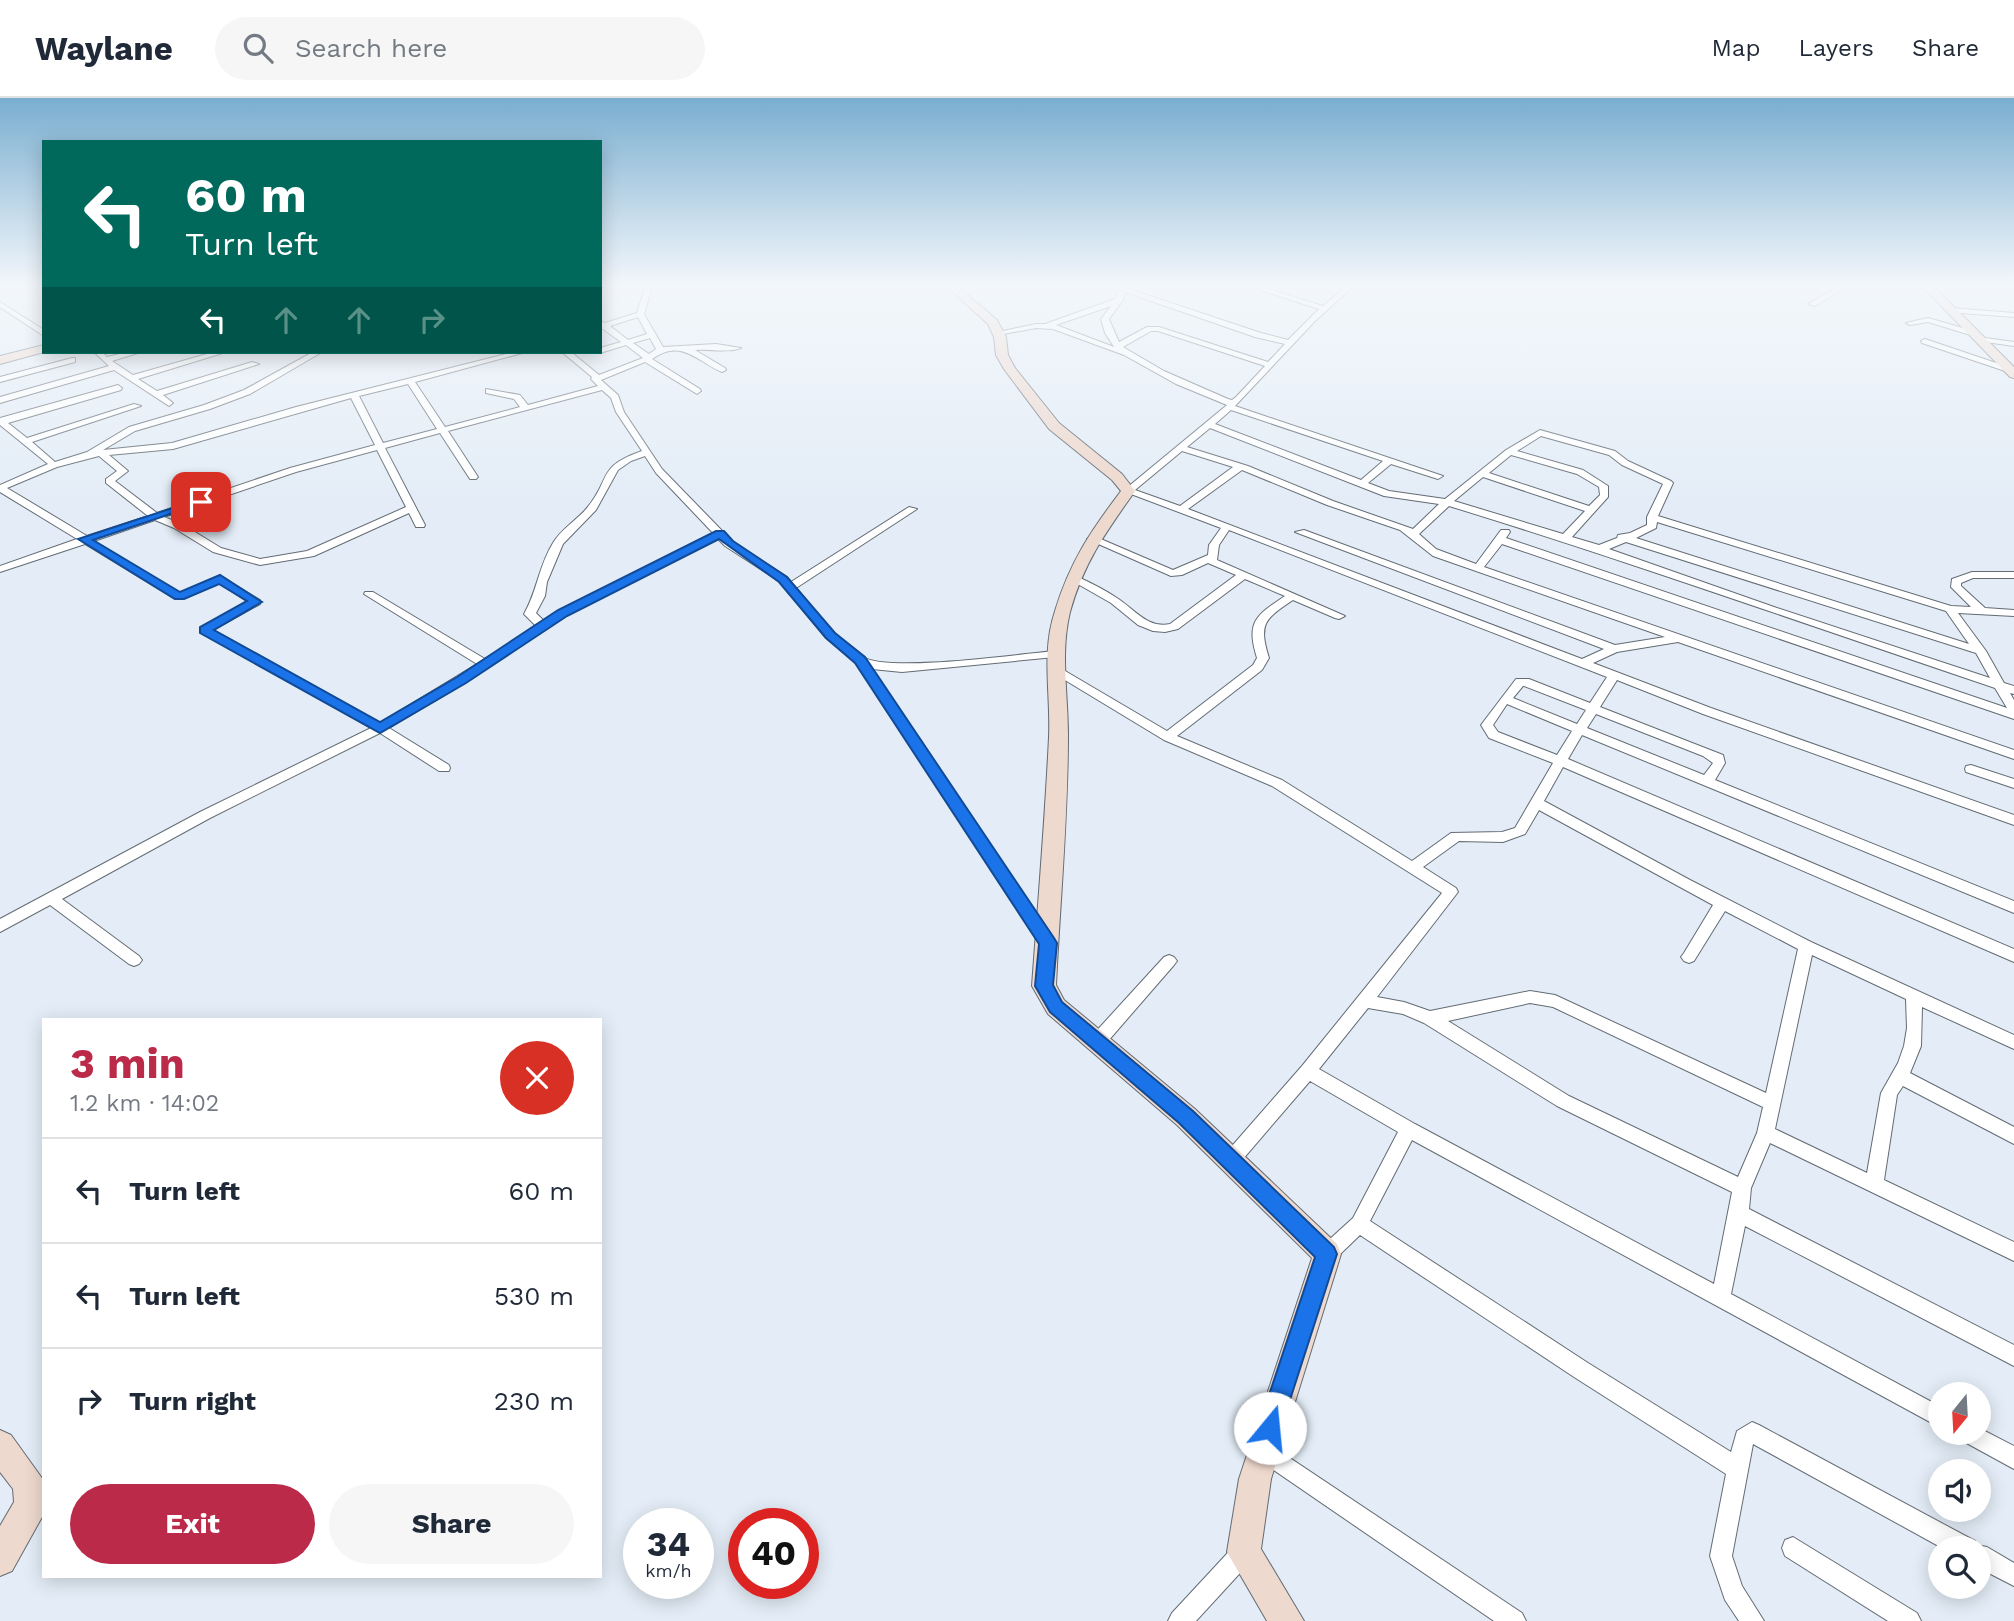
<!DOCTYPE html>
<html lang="en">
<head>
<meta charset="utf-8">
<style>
  body { margin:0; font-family:"Work Sans",sans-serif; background:#f6f6f7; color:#1f2937; height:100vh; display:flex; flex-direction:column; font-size:26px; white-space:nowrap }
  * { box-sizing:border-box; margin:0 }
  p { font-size:23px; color:#747a83 }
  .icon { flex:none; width:38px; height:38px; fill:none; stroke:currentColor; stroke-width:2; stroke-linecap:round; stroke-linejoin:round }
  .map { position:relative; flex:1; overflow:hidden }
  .details { position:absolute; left:42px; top:920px; width:560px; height:560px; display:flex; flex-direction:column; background:#fff; border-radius:0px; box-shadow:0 4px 18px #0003 }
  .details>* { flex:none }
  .banner { position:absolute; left:42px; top:42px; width:560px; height:214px; border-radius:0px; box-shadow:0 4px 18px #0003; background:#00695c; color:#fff; overflow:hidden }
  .needle { width:46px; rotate:198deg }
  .fabs { position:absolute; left:1928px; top:1284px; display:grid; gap:14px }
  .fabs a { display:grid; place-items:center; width:63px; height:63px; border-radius:50%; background:#fff; box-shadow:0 4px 18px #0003; font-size:35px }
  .speed { position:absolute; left:623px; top:1410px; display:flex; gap:14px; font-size:35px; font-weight:700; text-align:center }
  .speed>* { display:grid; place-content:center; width:91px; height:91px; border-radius:50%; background:#fff; box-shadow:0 4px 18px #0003; line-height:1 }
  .speed small { font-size:18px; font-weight:400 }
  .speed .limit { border:10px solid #d22; background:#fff; color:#111 }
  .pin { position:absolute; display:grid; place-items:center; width:60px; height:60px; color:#fff; margin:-30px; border-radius:14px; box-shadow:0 4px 10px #0006 }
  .me { position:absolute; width:77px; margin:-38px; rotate:17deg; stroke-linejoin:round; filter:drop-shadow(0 0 5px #0008) }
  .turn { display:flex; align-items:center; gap:24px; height:147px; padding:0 28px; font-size:32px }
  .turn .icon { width:91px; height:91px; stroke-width:2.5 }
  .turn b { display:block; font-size:49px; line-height:60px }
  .lanes { display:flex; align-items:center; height:66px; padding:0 28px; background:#0003; justify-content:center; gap:35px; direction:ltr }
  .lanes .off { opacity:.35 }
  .round { display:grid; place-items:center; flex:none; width:74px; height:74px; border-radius:37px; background:#f6f6f7 }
  .headline { display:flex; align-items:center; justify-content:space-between; height:119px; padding:0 28px }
  h1 { font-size:42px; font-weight:700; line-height:52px; color:#bb2a49 }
  .action { display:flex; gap:14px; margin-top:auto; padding:14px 28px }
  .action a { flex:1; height:80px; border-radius:42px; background:#bb2a49; color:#fff; font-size:28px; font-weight:700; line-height:80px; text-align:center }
  .action a+a { background:#f6f6f7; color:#1f2937 }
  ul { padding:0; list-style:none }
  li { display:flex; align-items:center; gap:21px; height:105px; padding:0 28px; border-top:2px solid #e0e1e3 }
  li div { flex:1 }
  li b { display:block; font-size:26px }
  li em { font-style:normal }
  header { display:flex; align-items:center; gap:42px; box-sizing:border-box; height:98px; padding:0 35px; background:#fff; border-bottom:2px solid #e0e1e3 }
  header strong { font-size:33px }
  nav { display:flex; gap:38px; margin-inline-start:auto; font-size:24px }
  .search { width:490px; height:63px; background:#f6f6f7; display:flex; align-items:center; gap:18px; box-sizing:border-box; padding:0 24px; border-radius:38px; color:#747a83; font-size:26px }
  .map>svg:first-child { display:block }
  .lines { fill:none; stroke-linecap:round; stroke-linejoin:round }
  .street-casing { stroke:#636b73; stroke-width:2 }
  .secondary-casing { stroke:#636b73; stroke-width:2 }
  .street { fill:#fff; fill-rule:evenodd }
  .secondary { fill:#eed9ce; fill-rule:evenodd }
  .route { fill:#1a73e8; stroke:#114b97; stroke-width:2 }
</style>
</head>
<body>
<header>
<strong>Waylane</strong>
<div class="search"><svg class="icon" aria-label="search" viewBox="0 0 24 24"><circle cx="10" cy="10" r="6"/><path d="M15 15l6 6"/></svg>Search here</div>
<nav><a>Map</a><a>Layers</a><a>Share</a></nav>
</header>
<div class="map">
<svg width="2014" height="1523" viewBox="0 0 2014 1523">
  <rect width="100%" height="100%" fill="#e4edf7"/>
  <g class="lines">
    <!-- street casing -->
    <g class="street-casing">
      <path id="street" d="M18,186H26L31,190L24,192Z
        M600,186H614L600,190Z
        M646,186H653L644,216L663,249L716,246L741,250C729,255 709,251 695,252L725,270L726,272L722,274C696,263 682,240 652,261L700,291L701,293L697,296L645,264L601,282L618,297L624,314L662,371L733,444L787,479L791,484L909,409L917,411L796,490C817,515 836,541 863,559C889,575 1019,556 1055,553L1061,556L1055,559L902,574L872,571L1052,840L1054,844L1052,848H1042L856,565L826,540L779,483L725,448L718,441L567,517L465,585L389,630L449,667L450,670L449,673H439L380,635L210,720L62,801L139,858L142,862L139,866L134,868L129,866L50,807L0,834V821L200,714L371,630L201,534V530L248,504L219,485L183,501H175L85,446L0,474V468L77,441L0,394V387L48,366L0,327V320L118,287L122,290L121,292L8,325L27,340L134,306L141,308L32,344L55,364L87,354L129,329L204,307L244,292L313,254H322L250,296L210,311L135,333L103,352L172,345L296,309L514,254H526L415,284L445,329L520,309L514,301L486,295V291L520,297L528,307L598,288L591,281L592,279L562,254H571L599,277L643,260L626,247L600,255L597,254H600V250L621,244L603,231H600V223L605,225L637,215ZM638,219L647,236L628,242L610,228ZM650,240L656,251L649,256L633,245ZM408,286L437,331L383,345L359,298ZM602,292L611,300L616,314L642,353C596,369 612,380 587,410C577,422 561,431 553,445C539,467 537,494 524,516L536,528L485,561L373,494H365L364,496L477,566L380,625L213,532L260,506V502L220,478L180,495L94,443L155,422L174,430L213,454L260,467L314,458L409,415L416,429H424L425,427L385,350L440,335L470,381H476L478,379L448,333ZM351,300L375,347L290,370L157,415L115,383L128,373L109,357L173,351ZM377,352L406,409L307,453L260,461L221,450L182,426L164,419L296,374ZM99,358L117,373L106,381V385L148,418L87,438L7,390L57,369ZM645,358L656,375L713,435L559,513L544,523L536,515L545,498L547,484L563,446L596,412L618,372L631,363Z
        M1120,186H1126V190L1261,235L1288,242L1319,211L1242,186H1252L1323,208L1349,186H1356L1315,223L1235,308L1443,378L1438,381L1391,366L1368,385L1389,393L1445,401L1506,352L1540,332L1615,353L1628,363L1671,383L1673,385L1658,418L1951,508L1971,509L1951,489L1952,481L1972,474H2014V480H1973L1961,485V488L1985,510L2014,512V518L1958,515L1986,553L2004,585L2014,588V596L2010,595L2014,602V621L1502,446L1484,469L2014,652V661L1678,544L1617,554L1593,565L1711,610L2014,717V727L1703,616L1617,582L1600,609L1723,657L1725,665L1715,682L2014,803V815L1582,637L1568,661L2014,851V864L1563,669L1544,703L1690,782L1811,844L2014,937V951L1922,909L1921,948L1910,975L2014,1029V1046L1903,988L1897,997L1884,1082L2014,1144V1163L1770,1045L1751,1090L1749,1111L2014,1247V1268L1745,1128L1731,1196L1941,1309V1330L1412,1042L1370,1123L1588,1265L1731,1354L1737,1333L1752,1324L1759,1327L1975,1443L1976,1447L1987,1449L2014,1465V1488L1979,1470V1451H1944L1753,1346L1732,1458L1742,1488L1764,1523H1739L1725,1502L1710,1458L1726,1376L1574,1279L1360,1137L1334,1162L1327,1165L1320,1162L1318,1156L1320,1150L1353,1120L1398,1034L1310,983L1237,1068L1231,1070L1225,1068L1222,1062L1225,1056L1302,968L1442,795L1272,688L1164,642L1050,573L1056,569L1060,570L1167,633L1253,567L1257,560C1246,524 1255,518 1285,498L1245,481L1178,531L1165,534L1153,533L1138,527L1111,505L1069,481L1074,478L1078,479C1091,485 1105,492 1117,500C1134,511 1148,531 1170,526L1236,477L1208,465L1182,477L1171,478L1087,441L1096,439L1173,472L1208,457L1209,447L1221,430L1123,393L1227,307L1176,286L1124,257L1053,231L1036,230L998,237L994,235L1036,226H1045L1115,201ZM1125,194L1255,239L1285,246L1268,264L1159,229H1147L1119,244L1109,221L1123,202ZM1111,208L1101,221L1105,235L1114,249L1056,227ZM1151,233H1158L1265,268L1236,299L1232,302L1228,301L1164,273L1123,249ZM1231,312L1383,363L1361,382L1215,326ZM1210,330L1384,398L1439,406L1413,431L1333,403L1248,368L1187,349ZM1541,338L1609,357L1622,367L1663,386L1647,419V427L1630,435L1618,437L1617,440L1599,447L1572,439L1608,399V388L1583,372L1517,353ZM1182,353L1233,369L1180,408L1135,392ZM1511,357L1577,376L1599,389L1600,397L1589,408L1489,375ZM1242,372L1327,407L1400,432L1433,458L1665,539L1615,547L1304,432L1295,434L1604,551L1582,561L1188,411ZM1483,379L1585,413L1563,436L1454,403ZM1449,408C1632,464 1813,529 1995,590L2007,610L1506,440L1510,434L1509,432H1501L1476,466L1436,451L1419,436ZM1657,424L1946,513L1969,546L1636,440L1656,430ZM1229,432L1607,579L1590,605L1529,581H1516L1481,627L1489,640L1553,665L1515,730L1502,734L1451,735L1412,763L1282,682L1177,638L1262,572L1269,560C1258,525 1265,521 1293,502L1335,520L1339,521L1345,518L1217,462L1219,447ZM1626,444L1976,555L1990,580L1774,509L1609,451ZM1523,588H1524L1586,612L1577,626L1513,600ZM1507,606L1572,633L1557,657L1498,634L1493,627ZM1596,616L1703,658L1713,665L1704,677L1587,630ZM1539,712L1713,807L1684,855L1681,859L1684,863L1689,865L1694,863L1725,813L1798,851L1766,995L1555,897L1530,893L1430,913L1404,904L1377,899L1458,794L1456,790L1423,769L1459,743L1503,744L1525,736ZM1812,857L1906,901L1907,930L1904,948L1898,965L1881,995L1867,1075L1775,1031ZM1530,905L1553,909L1763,1009L1757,1035L1738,1079L1569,998L1448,923ZM1368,910L1403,916L1424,925L1557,1008L1732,1094L1714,1186L1415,1026L1319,971Z
        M1843,186H1852L1815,208L1808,206Z
        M44,190V194L35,193L36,191Z
        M0,204L44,232V238L0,209Z
        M1951,210L2014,215V219L1948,214L1947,212Z
        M1928,220L1980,235L1981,237L1977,239L1928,224L1910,227L1906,225Z
        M1978,239L2014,244V248L1978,243Z
        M1925,241L2014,271V276L1922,245L1921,243Z
        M94,254H102L107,259L128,254H141L112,263L133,277L214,254H226L138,281L157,293L252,264L259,266L163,297L173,305L169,308L114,272L0,305V299L109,268Z
        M72,260H75V264L0,284V279Z
        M1971,667L2014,681V690L1966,674L1965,671L1966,668Z
        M1169,857L1174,859L1177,863L1174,867L1102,950L1096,952L1090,950L1088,945L1090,940L1164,859Z
        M1979,1330L2014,1348V1371L1961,1342L1958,1335H1979Z
        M1263,1342L1522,1515L1526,1523H1494L1256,1360L1252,1353L1256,1346Z
        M1793,1439L1917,1515L1921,1523H1888L1785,1458L1782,1450L1785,1442Z
        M1244,1443L1252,1446L1255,1454L1252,1462L1196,1523H1168L1172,1515L1236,1446Z"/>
    </g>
    <!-- secondary casing -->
    <g class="secondary-casing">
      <path id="secondary" d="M944,186H955L997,222L1006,239L1008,257L1015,270L1059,325L1122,376L1135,393C1106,434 1084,464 1070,514C1060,555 1068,595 1068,637C1068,720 1060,804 1056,887L1064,902L1195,1011L1337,1146L1341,1156L1271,1381L1261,1451L1304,1523H1267L1227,1454L1239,1381L1312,1160L1177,1027L1048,916L1032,888C1038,805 1045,722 1049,639C1051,596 1041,555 1055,513C1070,464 1090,434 1121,393L1112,382L1049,331L1004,271L996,257L994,239L988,226Z
        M1920,186H1931L2014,269V280L2010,279Z
        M44,247V254L0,266V258Z
        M0,1332L11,1337L44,1383L42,1419L12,1473L0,1478V1428L14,1404L13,1391L0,1374Z"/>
    </g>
    <!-- street -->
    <use href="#street" class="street"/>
    <!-- secondary -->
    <use href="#secondary" class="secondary"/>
  </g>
  <!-- sky -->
  <linearGradient id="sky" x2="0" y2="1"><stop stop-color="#7aaed0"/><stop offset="0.47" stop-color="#f3f7fb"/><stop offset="1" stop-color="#f3f7fb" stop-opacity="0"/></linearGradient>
  <rect width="2014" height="399" fill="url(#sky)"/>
  <!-- route -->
  <path class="route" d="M197,402L206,404L93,442L180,494L220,477L262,504L214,532L380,624L457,579L558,512L716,433H724L733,443L787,479L835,535L865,559L1054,840L1057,845L1053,887L1062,904L1193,1013L1334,1149L1337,1156L1278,1339L1270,1342L1262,1339L1258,1330L1315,1159L1179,1025L1050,914L1035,888L1039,846L855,565L826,540L779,484L719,441L567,518L466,585L380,635L200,535V529L247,503L219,486L184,501H175L78,441Z"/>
</svg>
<div class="fabs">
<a><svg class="needle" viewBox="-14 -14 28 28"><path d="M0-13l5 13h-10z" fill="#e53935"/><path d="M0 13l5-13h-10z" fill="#747a83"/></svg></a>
<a><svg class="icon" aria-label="sound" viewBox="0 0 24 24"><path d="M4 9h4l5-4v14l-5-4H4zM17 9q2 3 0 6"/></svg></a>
<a><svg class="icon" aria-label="search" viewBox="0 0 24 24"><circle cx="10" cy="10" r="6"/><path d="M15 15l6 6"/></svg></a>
</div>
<div class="speed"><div>34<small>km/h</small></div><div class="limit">40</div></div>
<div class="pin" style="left:201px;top:404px;background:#d93025"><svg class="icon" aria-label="arrive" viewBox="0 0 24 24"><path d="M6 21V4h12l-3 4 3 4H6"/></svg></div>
<svg class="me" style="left:1270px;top:1330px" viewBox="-20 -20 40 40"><circle r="19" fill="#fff"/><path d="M0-13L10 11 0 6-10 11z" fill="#1a73e8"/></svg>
<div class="banner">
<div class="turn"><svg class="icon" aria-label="left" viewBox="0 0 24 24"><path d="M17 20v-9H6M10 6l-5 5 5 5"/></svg><div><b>60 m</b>Turn left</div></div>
<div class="lanes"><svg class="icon" aria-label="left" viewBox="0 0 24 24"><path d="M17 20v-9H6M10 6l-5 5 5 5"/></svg><svg class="icon off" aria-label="ahead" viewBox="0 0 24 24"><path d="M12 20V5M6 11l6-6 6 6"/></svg><svg class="icon off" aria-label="ahead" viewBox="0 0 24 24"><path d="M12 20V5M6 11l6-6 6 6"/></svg><svg class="icon off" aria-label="right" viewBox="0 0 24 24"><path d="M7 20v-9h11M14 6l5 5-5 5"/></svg></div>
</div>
<section class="details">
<div class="headline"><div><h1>3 min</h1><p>1.2 km · 14:02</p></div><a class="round" style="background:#d93025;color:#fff"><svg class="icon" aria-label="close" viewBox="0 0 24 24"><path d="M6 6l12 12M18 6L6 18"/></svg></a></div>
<ul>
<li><svg class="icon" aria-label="left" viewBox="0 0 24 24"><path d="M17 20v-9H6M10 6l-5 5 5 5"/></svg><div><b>Turn left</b></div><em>60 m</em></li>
<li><svg class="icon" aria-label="left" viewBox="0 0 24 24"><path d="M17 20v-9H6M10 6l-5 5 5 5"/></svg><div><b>Turn left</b></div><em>530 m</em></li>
<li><svg class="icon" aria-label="right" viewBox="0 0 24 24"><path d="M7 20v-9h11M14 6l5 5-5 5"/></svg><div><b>Turn right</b></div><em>230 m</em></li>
</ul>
<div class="action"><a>Exit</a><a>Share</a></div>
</section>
</div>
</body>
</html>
